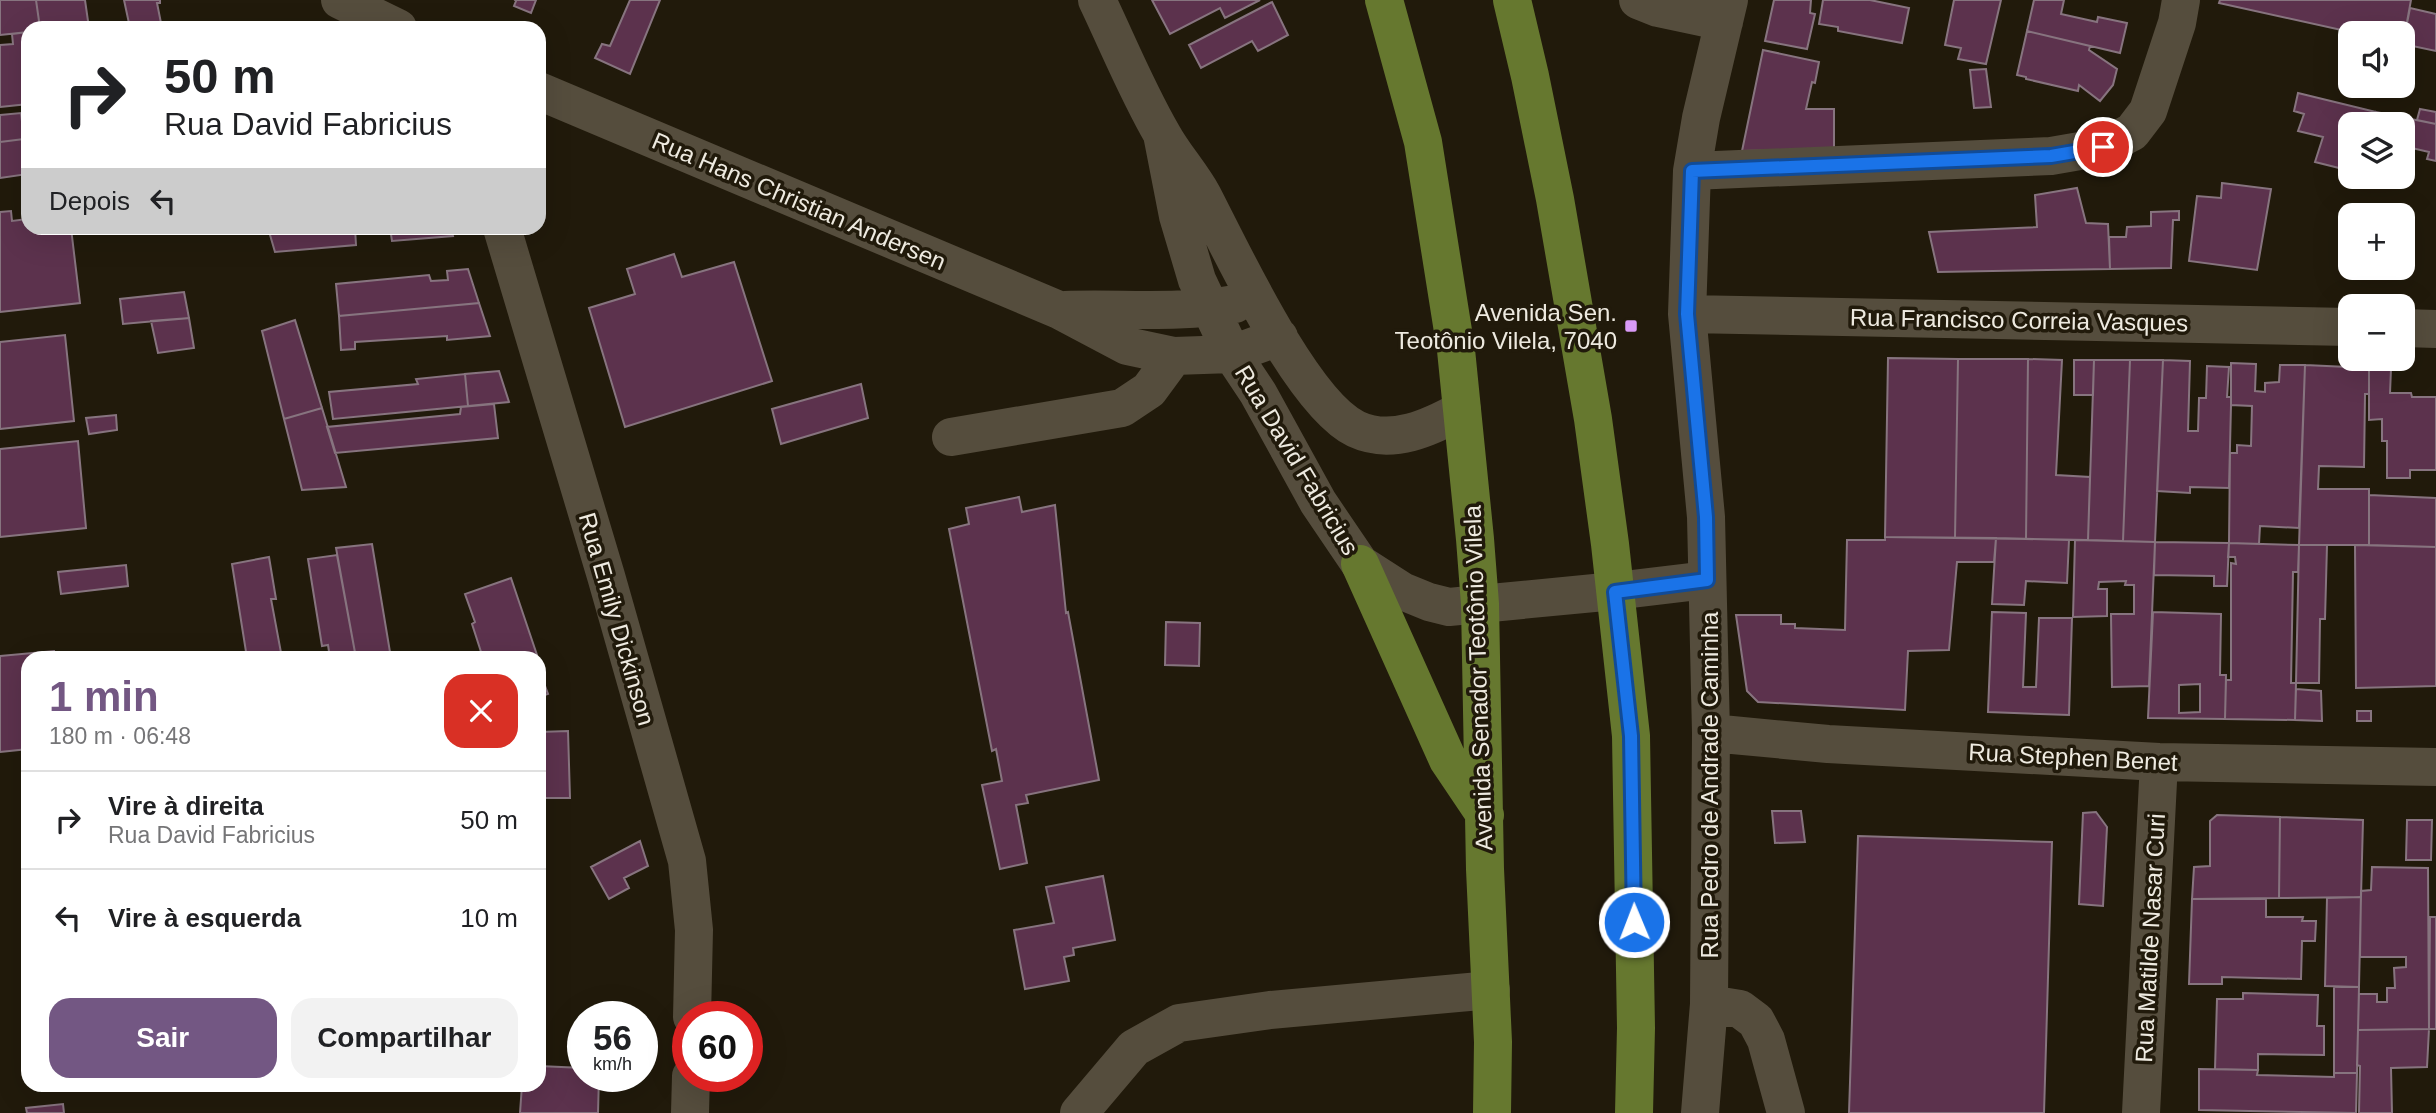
<!DOCTYPE html>
<html lang="pt">
<head>
<meta charset="utf-8">
<style>
  body { margin:0; font-family:Arial,sans-serif; background:#f2f2f2; color:#202124; height:100vh; display:flex; flex-direction:column; font-size:26px; white-space:nowrap }
  * { box-sizing:border-box; margin:0 }
  p { font-size:23px; color:#757577 }
  .icon { flex:none; width:38px; height:38px; fill:none; stroke:currentColor; stroke-width:2; stroke-linecap:round; stroke-linejoin:round }
  .map { position:relative; flex:1; overflow:hidden }
  .panel { position:absolute; left:21px; top:651px; width:525px; height:441px; display:flex; flex-direction:column; background:#fff; border-radius:21px; box-shadow:0 7px 28px #0002 }
  .panel>* { flex:none }
  .hud { position:absolute; left:21px; top:21px; width:525px; height:214px; border-radius:21px; box-shadow:0 7px 28px #0002; background:#fff; color:#202124; overflow:hidden }
  .tools { position:absolute; left:2338px; top:21px; display:grid; gap:14px }
  .tools a { display:grid; place-items:center; width:77px; height:77px; border-radius:14px; background:#fff; box-shadow:0 7px 28px #0002; font-size:35px }
  .speed { position:absolute; left:567px; top:1001px; display:flex; gap:14px; font-size:35px; font-weight:700; text-align:center }
  .speed>* { display:grid; place-content:center; width:91px; height:91px; border-radius:50%; background:#fff; box-shadow:0 7px 28px #0002; line-height:1 }
  .speed small { font-size:18px; font-weight:400 }
  .speed .limit { border:10px solid #d22; background:#fff; color:#111 }
  .pin { position:absolute; display:grid; place-items:center; width:60px; height:60px; color:#fff; margin:-30px; border:4px solid #fff; border-radius:50%; box-shadow:0 2px 7px #0007 }
  .me { position:absolute; width:77px; margin:-38px; rotate:359deg; stroke-linejoin:round; filter:drop-shadow(0 0 5px #0008) }
  .turn { display:flex; align-items:center; gap:24px; height:147px; padding:0 28px; font-size:32px }
  .turn .icon { width:91px; height:91px; stroke-width:2.5 }
  .turn b { display:block; font-size:49px; line-height:60px }
  .then { display:flex; align-items:center; height:66px; padding:0 28px; background:#0003; gap:14px; font-size:26px }
  .round { display:grid; place-items:center; flex:none; width:74px; height:74px; border-radius:21px; background:#f2f2f2 }
  .head { display:flex; align-items:center; justify-content:space-between; height:119px; padding:0 28px }
  h1 { font-size:42px; font-weight:700; line-height:52px; color:#735783 }
  .button { display:flex; gap:14px; margin-top:auto; padding:14px 28px }
  .button a { flex:1; height:80px; border-radius:21px; background:#735783; color:#fff; font-size:28px; font-weight:700; line-height:80px; text-align:center }
  .button a+a { background:#f2f2f2; color:#202124 }
  ul { padding:0; list-style:none }
  li { display:flex; align-items:center; gap:21px; height:98px; padding:0 28px; border-top:2px solid #e0e0e0 }
  li div { flex:1 }
  li b { display:block; font-size:26px }
  li em { font-style:normal }
  .map>svg:first-child { display:block }
  .building { fill:#5c324d; stroke:#87747f; stroke-width:2; fill-rule:evenodd }
  .lines { fill:none; stroke-linecap:round; stroke-linejoin:round }
  .minor { stroke:#554d3d; stroke-width:38 }
  .major { stroke:#66782f; stroke-width:38 }
  .route-casing { stroke:#114b97; stroke-width:18 }
  .route { stroke:#1a73e8; stroke-width:12 }
  .poi-dot { fill:#d99af7; stroke:#211a0b; stroke-width:2.5 }
  .labels { text-anchor:middle; dominant-baseline:central; stroke-width:7; stroke-linejoin:round; paint-order:stroke }
  .street-label { font-size:24px; fill:#eeeae0; stroke:#211a0b }
  .poi-label { font-size:24px; fill:#eeeae0; stroke:#211a0b; text-anchor:end }
</style>
</head>
<body>
<div class="map">
<svg width="2436" height="1113" viewBox="0 0 2436 1113">
  <rect width="100%" height="100%" fill="#211a0b"/>
  <!-- building -->
  <path class="building" d="M0,0H36L40,28H28V32L0,35Z
    M36,0H85L89,28H40Z
    M124,0H160V3H157L162,28H130Z
    M515,0H536L531,13L514,6L516,1Z
    M630,0H660L630,74L595,58L602,44L610,46Z
    M1152,0H1260L1225,18L1220,8L1170,34Z
    M1774,0H1811L1810,13L1815,14L1807,49L1765,41Z
    M1823,0H1870L1909,8L1902,43L1838,31V27L1819,24Z
    M1954,0H2001L1986,64L1958,59L1961,48L1945,45Z
    M2034,0H2064L2061,14L2097,22L2098,17L2127,23L2120,53L2027,31Z
    M2220,0H2411L2403,44V33H2355L2219,3Z
    M1272,2L1288,35L1258,51L1252,41L1201,68L1189,45Z
    M2410,8L2436,14V51L2403,44Z
    M2027,31L2090,46L2089,50L2117,69L2113,85L2100,101L2079,85L2078,91L2026,79V77L2017,75Z
    M28,32V104L0,107V45L13,44L12,34Z
    M1763,50L1819,62L1815,83L1812,82L1806,109H1834V149L1742,151Z
    M1986,69L1991,107L1974,108L1970,70Z
    M2298,93L2376,112L2374,124H2350V177H2360L2359,184L2344,182L2347,170L2315,162L2323,137L2298,131L2304,114L2294,111Z
    M2420,109L2436,112V124L2417,120Z
    M2376,112L2436,124V161L2427,159L2429,152L2403,146V124H2374Z
    M21,113L24,139L0,142V115Z
    M24,139H28V174L0,178V142Z
    M2222,183L2271,189L2257,270L2189,261L2197,196L2221,198Z
    M2077,188L2086,223L2108,224L2110,269L1938,272L1929,232L2037,227L2035,195Z
    M11,211L12,221L28,219V228H71L80,303L0,312V212Z
    M2179,211V220H2173L2171,268L2110,269L2109,237H2126L2127,227L2151,226V212Z
    M268,228H355L356,245L275,252Z
    M390,228H451L453,236L392,241Z
    M674,254L682,277L734,262L772,381L625,427L589,308L635,294L627,269Z
    M468,269L479,303L339,316L336,284L429,275L431,281L448,280L447,271Z
    M184,292L189,318L123,324L120,299Z
    M479,303L490,336L447,340V336L355,342V349L341,350L339,316Z
    M189,318L194,348L158,353L151,321Z
    M295,320L322,408L284,419L262,331Z
    M65,335L74,421L0,429V342Z
    M1888,358L1958,359L1955,538L1885,537Z
    M1958,359H2028L2026,539L1955,538Z
    M2028,359L2062,360L2056,475L2090,477L2088,540L2026,539Z
    M2074,360H2094L2093,395H2074Z
    M2094,360H2130L2123,541L2088,540Z
    M2130,360H2163L2155,542L2123,541Z
    M2163,360L2190,361L2188,431H2198L2199,398H2206L2207,366L2229,367L2227,397H2231V405L2229,488L2190,487V493L2157,491Z
    M2231,363L2256,364L2255,391L2265,392V383L2279,382L2280,365H2305L2299,528L2260,526L2259,544L2229,543L2230,453H2237V445L2251,446L2252,406L2231,405Z
    M2305,365L2369,368V394H2365L2364,467L2319,466L2318,489H2369V545H2299Z
    M2369,368L2391,369L2390,393H2411L2412,397H2436V470H2410V478H2387V441H2382V419L2369,420Z
    M499,371L509,402L468,406L465,374Z
    M465,374L468,406L333,419L329,392L418,384L416,379Z
    M861,384L868,418L781,444L772,409Z
    M494,404L498,438L335,453L327,427L460,414L461,407Z
    M322,408L346,487L302,490L284,419Z
    M116,415L117,430L89,434L86,418Z
    M78,441L86,528L0,537V449Z
    M2369,495L2436,498V547L2369,545Z
    M1019,497L1022,512L1055,505L1066,613L1068,612L1099,780L1026,795L1028,803L1016,805L1027,863L1000,869L982,785L1002,781L996,749L992,751L949,529L969,524L966,508Z
    M1885,537L1996,538L1994,562H1957L1949,650L1908,651L1905,710L1758,702L1747,691L1736,615H1781V624H1795V628L1845,630L1847,540H1885Z
    M1996,538L2069,540L2067,583L2026,581L2024,605L1992,604Z
    M2075,540L2155,542L2149,686L2112,687L2111,614H2134V585H2125L2126,581L2099,582L2098,589H2107V616L2073,617Z
    M2155,542L2229,543L2227,586H2214V576L2154,575Z
    M2229,543L2299,545L2298,572H2293L2291,683H2296L2295,720L2225,719L2226,680H2231V563L2236,564L2235,557H2228Z
    M372,544L391,658H356L336,548Z
    M2299,545H2327L2325,619H2320L2319,683H2296Z
    M2355,545L2436,547V686L2356,688Z
    M337,555L356,658H330L328,645L322,646L308,559Z
    M269,557L276,599H271L282,658H247L232,564Z
    M126,565L128,586L61,594L58,572Z
    M511,578L538,658H483L472,624L475,622L465,594Z
    M1992,612L2026,613L2023,687H2036L2039,618H2072L2069,715L1988,712Z
    M2153,612L2221,614L2220,675H2226L2225,719L2148,718ZM2200,684V712L2179,713V685Z
    M1166,622L1200,623L1199,666L1165,665Z
    M54,651L55,658H28V749L0,752V656Z
    M539,660L542,669L539,670L548,694L539,697Z
    M2296,689L2321,691L2322,721L2295,720Z
    M2357,711H2371V721H2357Z
    M568,731L570,798H542L539,732Z
    M1772,811H1801L1805,842L1775,843Z
    M2096,812L2107,827L2103,906L2079,904L2083,813Z
    M2217,815L2280,817L2279,898L2192,899L2194,867L2210,866V821Z
    M2280,817L2363,820L2361,897L2279,898Z
    M2407,820H2432L2431,860H2406Z
    M1858,836L2052,842L2044,1113H1849Z
    M640,841L648,866L624,878L629,888L609,899L591,867Z
    M2372,867L2428,868L2429,1029L2358,1030L2359,994H2377V1002H2387V988H2395L2394,968L2406,967V957H2360L2361,891L2371,890Z
    M1103,876L1115,940L1073,948L1074,955L1064,957L1069,981L1025,989L1014,930L1054,923L1046,887Z
    M2361,897L2359,987L2325,986L2327,898Z
    M2192,899H2266V917H2303L2302,921H2316L2315,941H2302L2301,979L2222,977V984H2189Z
    M2430,917H2436V1029H2429Z
    M2334,987H2359L2357,1073H2334Z
    M2243,993L2318,995L2317,1026H2324V1055L2258,1054V1070L2215,1069L2217,999H2243Z
    M2429,1029L2427,1067L2391,1068L2392,1113H2359L2360,1066L2357,1065L2358,1030Z
    M539,1066L583,1068V1076H599L598,1113H520L522,1085H539Z
    M2199,1069L2258,1070L2257,1075L2334,1077V1073H2357L2356,1113L2199,1110Z
    M63,1104L64,1113H27L26,1108Z"/>
  <g class="lines">
    <!-- minor -->
    <path class="minor" d="M340,0L398,28
      M1097,0C1118,44 1137,91 1162,134C1174,156 1191,174 1203,196C1232,252 1302,403 1356,429C1392,446 1431,427 1462,410
      M1638,0L1658,8L1724,22
      M539,91L1059,310L1127,346L1174,356L1232,354L1279,337
      M1162,134L1178,216L1197,280L1232,354L1258,393L1318,502L1360,564L1402,591L1429,602L1449,607L1615,591L1707,580
      M1692,171L2051,156L2103,147L2132,132L2148,111L2177,23L2181,0
      M502,228L606,576L687,861L694,930L692,1017
      M1065,310C1122,308 1178,314 1235,304
      M1687,314L2350,327
      M2403,328L2436,329
      M951,437L1122,408L1149,390L1174,356
      M1711,733L1828,744L2159,762L2436,767
      M1709,1004L1740,1009L1756,1021L1766,1040L1786,1113
      M690,1113L691,1076
      M1079,1113L1134,1048L1179,1023L1270,1010L1491,990
      M1700,1113L1709,1004L1711,733L1706,517L1687,314L1692,171L1701,118L1729,0
      M2141,1113L2159,762"/>
    <!-- major -->
    <path class="major" d="M1384,0L1423,142L1456,350L1475,539L1480,604L1485,869L1493,1042L1492,1113
      M1512,0L1530,76L1555,199L1593,419L1610,544L1631,736L1636,1028L1634,1113
      M1360,564L1448,760L1485,815"/>
  </g>
  <g class="lines">
    <!-- route casing -->
    <g class="route-casing">
      <path id="route" d="M1634,922L1631,736L1615,592L1707,580L1706,517L1687,314L1692,171L2051,156L2103,147"/>
    </g>
    <!-- route -->
    <use href="#route" class="route"/>
  </g>
  <!-- markers -->
  <rect class="poi-dot" x="1624" y="319" width="14" height="14" rx="3.5"/>
  <g class="labels">
    <!-- street labels -->
    <g class="street-label">
      <text transform="translate(799 201) rotate(23)">Rua Hans Christian Andersen</text>
      <text transform="translate(2019 320) rotate(1)">Rua Francisco Correia Vasques</text>
      <text transform="translate(1297 460) rotate(59)">Rua David Fabricius</text>
      <text transform="translate(617 619) rotate(74)">Rua Emily Dickinson</text>
      <text transform="translate(1478 678) rotate(-92)">Avenida Senador Teotônio Vilela</text>
      <text transform="translate(2073 757) rotate(3)">Rua Stephen Benet</text>
      <text transform="translate(1709 785) rotate(-90)">Rua Pedro de Andrade Caminha</text>
      <text transform="translate(2150 938) rotate(-87)">Rua Matilde Nasar Curi</text>
    </g>
    <!-- poi labels -->
    <g class="poi-label">
      <text x="1617" y="312">Avenida Sen.<tspan x="1617" dy="28">Teotônio Vilela, 7040</tspan></text>
    </g>
  </g>
</svg>
<div class="tools">
<a><svg class="icon" aria-label="sound" viewBox="0 0 24 24"><path d="M4 9h4l5-4v14l-5-4H4zM17 9q2 3 0 6"/></svg></a>
<a><svg class="icon" aria-label="layers" viewBox="0 0 24 24"><path d="M12 4l9 5-9 5-9-5zM3 14l9 5 9-5"/></svg></a>
<a>+</a>
<a>−</a>
</div>
<div class="speed"><div>56<small>km/h</small></div><div class="limit">60</div></div>
<div class="pin" style="left:2103px;top:147px;background:#d93025"><svg class="icon" aria-label="arrive" viewBox="0 0 24 24"><path d="M6 21V4h12l-3 4 3 4H6"/></svg></div>
<svg class="me" style="left:1634px;top:922px" viewBox="-20 -20 40 40"><circle r="17" fill="#1a73e8" stroke="#fff" stroke-width="3"/><path d="M0-11L8 9 0 5-8 9z" fill="#fff"/></svg>
<div class="hud">
<div class="turn"><svg class="icon" aria-label="right" viewBox="0 0 24 24"><path d="M7 20v-9h11M14 6l5 5-5 5"/></svg><div><b>50 m</b>Rua David Fabricius</div></div>
<div class="then">Depois<svg class="icon" aria-label="left" viewBox="0 0 24 24"><path d="M17 20v-9H6M10 6l-5 5 5 5"/></svg></div>
</div>
<section class="panel">
<div class="head"><div><h1>1 min</h1><p>180 m · 06:48</p></div><a class="round" style="background:#d93025;color:#fff"><svg class="icon" aria-label="close" viewBox="0 0 24 24"><path d="M6 6l12 12M18 6L6 18"/></svg></a></div>
<ul>
<li><svg class="icon" aria-label="right" viewBox="0 0 24 24"><path d="M7 20v-9h11M14 6l5 5-5 5"/></svg><div><b>Vire à direita</b><p>Rua David Fabricius</p></div><em>50 m</em></li>
<li><svg class="icon" aria-label="left" viewBox="0 0 24 24"><path d="M17 20v-9H6M10 6l-5 5 5 5"/></svg><div><b>Vire à esquerda</b></div><em>10 m</em></li>
</ul>
<div class="button"><a>Sair</a><a>Compartilhar</a></div>
</section>
</div>
</body>
</html>
